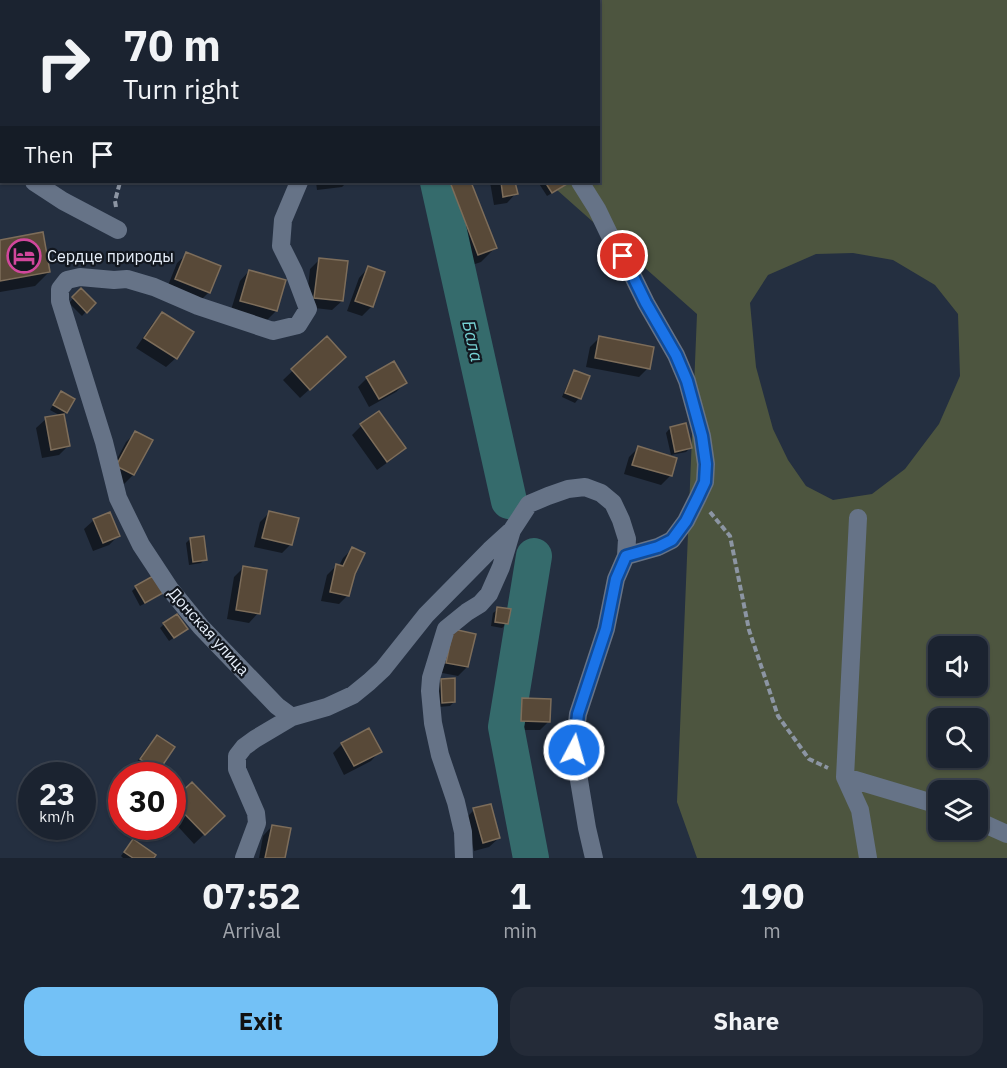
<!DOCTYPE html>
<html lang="en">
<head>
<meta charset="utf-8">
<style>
  body { margin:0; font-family:"IBM Plex Sans",sans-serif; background:#242b38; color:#f1f3f6; height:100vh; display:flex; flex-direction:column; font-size:22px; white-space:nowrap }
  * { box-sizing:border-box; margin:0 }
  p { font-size:20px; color:#a0a4ab }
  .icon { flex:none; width:33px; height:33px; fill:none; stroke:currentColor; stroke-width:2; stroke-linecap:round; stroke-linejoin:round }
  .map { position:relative; height:858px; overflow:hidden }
  .panel { display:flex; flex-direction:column; background:#1b2330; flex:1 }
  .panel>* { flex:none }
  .banner { position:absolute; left:0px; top:0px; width:600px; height:183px; box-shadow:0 2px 4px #0004,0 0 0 2px #39404c; background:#1b2330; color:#f1f3f6; overflow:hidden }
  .fabs { position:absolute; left:928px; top:636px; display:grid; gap:12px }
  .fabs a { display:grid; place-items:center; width:60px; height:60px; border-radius:12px; background:#1b2330; box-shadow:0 2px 4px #0004,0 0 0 2px #39404c; font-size:30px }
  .speed { position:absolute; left:18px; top:762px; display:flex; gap:12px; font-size:30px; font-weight:700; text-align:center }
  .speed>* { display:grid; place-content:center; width:78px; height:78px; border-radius:50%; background:#1b2330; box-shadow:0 2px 4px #0004,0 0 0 2px #39404c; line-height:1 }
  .speed small { font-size:15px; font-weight:400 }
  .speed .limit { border:9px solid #d22; background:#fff; color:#111 }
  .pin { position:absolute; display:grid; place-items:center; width:51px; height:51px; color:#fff; margin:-26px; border:3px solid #fff; border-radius:50%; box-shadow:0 2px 6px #0007 }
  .me { position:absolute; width:66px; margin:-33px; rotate:6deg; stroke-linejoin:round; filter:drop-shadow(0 0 4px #0008) }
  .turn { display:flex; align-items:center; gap:21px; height:126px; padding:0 24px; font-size:27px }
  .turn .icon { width:78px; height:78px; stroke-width:2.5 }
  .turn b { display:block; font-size:42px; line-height:51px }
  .then { display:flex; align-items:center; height:57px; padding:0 24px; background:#0003; gap:12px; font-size:22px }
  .eta { display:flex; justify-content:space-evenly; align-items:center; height:102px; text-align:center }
  .eta b { font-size:36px; font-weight:700; line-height:42px }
  .primary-button { display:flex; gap:12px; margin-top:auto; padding:12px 24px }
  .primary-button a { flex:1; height:69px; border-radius:18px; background:#73c1f6; color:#111; font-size:24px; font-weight:700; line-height:69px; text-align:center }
  .primary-button a+a { background:#242b38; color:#f1f3f6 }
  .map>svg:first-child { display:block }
  .green { fill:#4d553f; fill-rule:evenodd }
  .shadow { fill:#0007 }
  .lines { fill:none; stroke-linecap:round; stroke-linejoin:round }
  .river { stroke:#356b6c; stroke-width:36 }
  .building { fill:#584938; stroke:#7d6d5a; stroke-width:1.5 }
  .path { stroke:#8c95a3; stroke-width:4; stroke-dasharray:6 3; stroke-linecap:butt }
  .minor { stroke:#667387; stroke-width:18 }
  .route-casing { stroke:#114b97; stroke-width:15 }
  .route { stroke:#1a73e8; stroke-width:10 }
  .labels { text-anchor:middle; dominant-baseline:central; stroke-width:4.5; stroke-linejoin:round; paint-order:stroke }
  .poi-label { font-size:16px; fill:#e7effa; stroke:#12171f; text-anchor:start }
  .street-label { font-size:16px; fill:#e7effa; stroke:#12171f }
  .water-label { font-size:18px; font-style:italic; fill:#76d1d3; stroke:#12171f }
</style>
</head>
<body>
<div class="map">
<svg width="1007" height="858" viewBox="0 0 1007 858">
  <rect width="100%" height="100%" fill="#242f40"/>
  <!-- green -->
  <path class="green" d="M413,0H1007V858H697L677,802L697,314L548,182H598V2H413ZM853,253L893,260L935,285L958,314L960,376L939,424L905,469L872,494L833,500L806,486L788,460L773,429L756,367L750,303L768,275L816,254ZM939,646H978V686H939ZM939,718H978V758H939ZM939,790H978V830H939Z"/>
  <!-- shadow -->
  <path class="shadow" d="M238,0H263L262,2H242Z
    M2,113V133L0,132V115Z
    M316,182H347L342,187L317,190Z
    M431,182H470L495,248L481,262L463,268Z
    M490,182H514L516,193L507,203L494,205Z
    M538,182H564L565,184L561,188L547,196Z
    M0,242L49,272L35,286L0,292Z
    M187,254L209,292L200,301L167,288L177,263Z
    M320,259L342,301L332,310L306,307L310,269Z
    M368,268L383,273L371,307L362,316L347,311L359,278Z
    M249,271L276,311L267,320L231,310L240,281Z
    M81,290L94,303L82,316L69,303Z
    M162,314L176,358L166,367L136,348L153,323Z
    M327,338L335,366L300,398L283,380Z
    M599,338L648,368L639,377L586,367L590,347Z
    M575,372L579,398L575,403L562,397L571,376Z
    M367,378L405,383L396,392L369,407L358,387Z
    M61,393L66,412L63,415L69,445L59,455L42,458L36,428L46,419L61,416L50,410L57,397Z
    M379,413L404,448L395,457L377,470L352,435L361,426Z
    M670,428L690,448L686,452L671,455L666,433Z
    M135,433L151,441L133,475L124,484L108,476L126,442Z
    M638,448L675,459L670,476L661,485L624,474L629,457Z
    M269,513L291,544L282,553L254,547L260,522Z
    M94,520L118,536L109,545L93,551L84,529Z
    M190,539L205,559L201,563L189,565L186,543Z
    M352,549L353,573L348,595L339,604L321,601L327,575L336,566H339L343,558Z
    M244,567L258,613L249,623L227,619L234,577Z
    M136,587L161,593L157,597L140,606L132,591Z
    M498,609L507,623L502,628L491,626L493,613Z
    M164,624L181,633L169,641L160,628Z
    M444,640L467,667L458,676L437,672Z
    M442,680L454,702L450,706L438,707V684Z
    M523,699L549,721L540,730H513V709Z
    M157,737V771L152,776H141L132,769L148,746Z
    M342,744L380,751L371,761L344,775L333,753Z
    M192,784L223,816L194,844L172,820V803Z
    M474,810L499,838L489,847L474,851L465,819Z
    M272,826L284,858H259L263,836Z
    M129,845L152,858H123L121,856Z"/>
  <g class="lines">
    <!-- river -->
    <path class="river" d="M397,0L398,2
      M438,182L509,501
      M531,858L506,727L534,556"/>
  </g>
  <!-- building -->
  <path class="building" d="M450,182H471L497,248L478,255Z
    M501,182H515L518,194L503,197Z
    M545,182H566L567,184L552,193Z
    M43,232L50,272L0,281V240Z
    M186,252L221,266L210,293L175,279Z
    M319,258L348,261L343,301L314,298Z
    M368,266L385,272L373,307L355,301Z
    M249,270L286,280L277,311L240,301Z
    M81,288L96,303L87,313L72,297Z
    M162,312L194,332L177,359L144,338Z
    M327,336L346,357L310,390L291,369Z
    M599,336L654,347L650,369L595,358Z
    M394,361L407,383L379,399L366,377Z
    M574,370L590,376L581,399L565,393Z
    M61,391L75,399L67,413L53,405Z
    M379,411L406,448L387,462L360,424Z
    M64,414L70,446L51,450L45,417Z
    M686,423L692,448L675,452L670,427Z
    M135,431L153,440L134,475L116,466Z
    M638,446L677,458L672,476L632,465Z
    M269,511L299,518L292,545L262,538Z
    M110,512L120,536L103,543L93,519Z
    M204,536L207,560L193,562L190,538Z
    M352,547L365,553L355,574L349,596L330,592L336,564L343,566Z
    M243,566L267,570L260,614L236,610Z
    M153,576L163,593L145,603L135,586Z
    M497,607L511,609L508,624L495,622Z
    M177,614L188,629L174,638L163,623Z
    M453,629L476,634L468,667L446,663Z
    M455,678V702L442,703L441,679Z
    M522,698L551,699L550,722L521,721Z
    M369,728L382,752L354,766L341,743Z
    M157,735L175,747L158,772L140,759Z
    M192,782L225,816L205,835L172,801Z
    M491,804L500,838L483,843L473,808Z
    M272,825L291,828L285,858H265Z
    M133,839L156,855L154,858H133L124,852Z"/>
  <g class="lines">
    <!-- path -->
    <path class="path" d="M551,0L552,2
      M186,2V0
      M116,207L115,201L120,182
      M710,512L730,536L749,630L778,716L809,759L828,768"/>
    <!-- minor -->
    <path class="minor" d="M87,0L88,2
      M0,159L2,160
      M34,182L63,201L118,230
      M580,182L597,209L610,236L623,256L646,303L676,355L687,381L702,436L706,464L705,482L698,497L686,521L672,540L658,547L626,556
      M858,518L845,777L860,810L868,858
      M292,717L277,706L201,627L170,589L141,545L118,498L104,442L60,301V289L67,280L80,277L114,280L127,279L154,287L198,306L273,331L298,325L308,309L294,272L281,246L283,220L299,182
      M845,777L939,805
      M978,821L1007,834
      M244,858L257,823L256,813L237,769V756L244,747L255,739L292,717L327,707L353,695L369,682L383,669L426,615L490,550L512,530L529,504L548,496L568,489L585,487L601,493L613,503L621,520L627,539L626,556L616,579L606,629L578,714L574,750L587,828L594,858
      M464,858L463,832L456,802L440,755L433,723L430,691L431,678L446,629L467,612L480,604L489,594L501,567L512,530"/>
  </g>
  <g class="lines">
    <!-- route casing -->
    <g class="route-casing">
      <path id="route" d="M574,750L578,714L606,629L616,579L626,556L658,547L672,540L686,521L698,497L705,482L706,464L702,436L687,381L676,355L646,303L623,256"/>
    </g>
    <!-- route -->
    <use href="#route" class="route"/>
  </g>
  <!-- icons -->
  <defs>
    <g id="hotel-ring" transform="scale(1.725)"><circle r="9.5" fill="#12171f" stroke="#d1479c" stroke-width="1.5"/><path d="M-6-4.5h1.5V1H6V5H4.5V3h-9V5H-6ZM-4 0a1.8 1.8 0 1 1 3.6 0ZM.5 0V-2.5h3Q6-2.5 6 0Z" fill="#d1479c"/></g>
  </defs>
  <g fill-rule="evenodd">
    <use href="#hotel-ring" x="24" y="256"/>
  </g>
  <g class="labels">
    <!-- poi labels -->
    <g class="poi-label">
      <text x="47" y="256">Сердце природы</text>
    </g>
    <!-- street labels -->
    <g class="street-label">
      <text transform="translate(209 631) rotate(48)">Донская улица</text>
    </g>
    <!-- water labels -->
    <g class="water-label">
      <text transform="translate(473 341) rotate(77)">Бала</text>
    </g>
  </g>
</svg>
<div class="fabs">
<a><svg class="icon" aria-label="sound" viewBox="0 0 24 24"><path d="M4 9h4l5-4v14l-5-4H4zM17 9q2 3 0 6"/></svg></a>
<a><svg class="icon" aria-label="search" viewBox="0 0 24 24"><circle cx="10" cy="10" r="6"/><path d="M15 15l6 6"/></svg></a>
<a><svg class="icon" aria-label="layers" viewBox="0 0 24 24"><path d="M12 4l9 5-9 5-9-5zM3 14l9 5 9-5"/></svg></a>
</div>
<div class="speed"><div>23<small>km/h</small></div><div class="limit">30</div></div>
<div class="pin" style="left:623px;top:256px;background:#d93025"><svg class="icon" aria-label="arrive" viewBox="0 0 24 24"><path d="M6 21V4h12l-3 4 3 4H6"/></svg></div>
<svg class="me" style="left:574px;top:750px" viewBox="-20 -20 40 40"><circle r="17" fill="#1a73e8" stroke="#fff" stroke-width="3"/><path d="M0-11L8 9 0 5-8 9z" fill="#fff"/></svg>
<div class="banner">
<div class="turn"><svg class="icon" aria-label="right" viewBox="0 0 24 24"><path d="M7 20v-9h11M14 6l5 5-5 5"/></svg><div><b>70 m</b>Turn right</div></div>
<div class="then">Then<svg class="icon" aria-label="arrive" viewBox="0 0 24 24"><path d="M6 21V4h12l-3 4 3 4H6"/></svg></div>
</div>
</div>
<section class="panel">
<div class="eta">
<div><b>07:52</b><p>Arrival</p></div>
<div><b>1</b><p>min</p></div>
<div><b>190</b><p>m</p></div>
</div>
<div class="primary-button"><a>Exit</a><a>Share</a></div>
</section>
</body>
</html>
